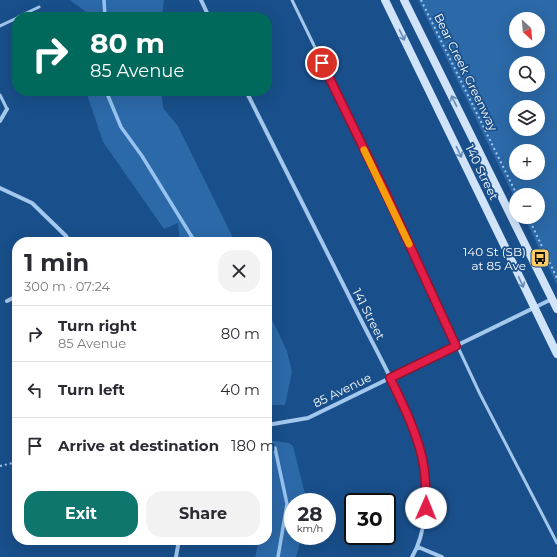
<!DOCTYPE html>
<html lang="en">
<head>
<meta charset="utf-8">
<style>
  body { margin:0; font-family:Montserrat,sans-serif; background:#f2f2f3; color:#2b2b33; height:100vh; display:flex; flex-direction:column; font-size:15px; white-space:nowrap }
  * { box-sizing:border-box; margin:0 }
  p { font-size:13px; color:#7c7c81 }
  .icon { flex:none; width:22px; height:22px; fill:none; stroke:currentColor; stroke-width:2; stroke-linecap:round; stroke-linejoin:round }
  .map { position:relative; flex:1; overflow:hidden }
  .panel { position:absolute; left:12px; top:237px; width:260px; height:308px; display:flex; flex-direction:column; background:#fff; border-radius:16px; box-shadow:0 4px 16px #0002 }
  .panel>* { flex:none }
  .banner { position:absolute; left:12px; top:12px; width:260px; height:84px; border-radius:16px; box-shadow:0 4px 16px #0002; background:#00695c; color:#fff; overflow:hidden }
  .needle { width:26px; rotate:154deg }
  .buttons { position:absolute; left:509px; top:12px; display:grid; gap:8px }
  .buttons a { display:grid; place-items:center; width:36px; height:36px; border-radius:50%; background:#fff; box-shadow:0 4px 16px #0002; font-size:20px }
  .speed { position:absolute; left:284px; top:493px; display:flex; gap:8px; font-size:20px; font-weight:700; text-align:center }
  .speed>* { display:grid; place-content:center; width:52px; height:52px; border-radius:50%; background:#fff; box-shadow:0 4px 16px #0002; line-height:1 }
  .speed small { font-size:10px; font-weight:400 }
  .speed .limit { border:2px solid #111; border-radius:6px; background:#fff; color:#111 }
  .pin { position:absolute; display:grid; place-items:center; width:34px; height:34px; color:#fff; margin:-17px; border:2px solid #fff; border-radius:50%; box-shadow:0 1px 4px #0007 }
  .me { position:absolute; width:44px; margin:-22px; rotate:1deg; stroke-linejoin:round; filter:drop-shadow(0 0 3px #0008) }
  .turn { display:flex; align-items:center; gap:14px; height:84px; padding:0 12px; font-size:18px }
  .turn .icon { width:52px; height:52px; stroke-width:2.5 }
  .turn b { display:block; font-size:28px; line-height:34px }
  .round { display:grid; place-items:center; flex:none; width:42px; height:42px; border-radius:16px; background:#f2f2f3 }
  .summary { display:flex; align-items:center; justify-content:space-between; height:68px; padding:0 12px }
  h1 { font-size:24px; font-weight:700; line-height:30px }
  .button { display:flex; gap:8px; margin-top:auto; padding:8px 12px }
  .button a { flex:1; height:46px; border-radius:16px; background:#0f766e; color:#fff; font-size:16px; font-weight:700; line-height:46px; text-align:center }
  .button a+a { background:#f2f2f3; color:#2b2b33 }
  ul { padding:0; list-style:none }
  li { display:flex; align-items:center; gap:12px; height:56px; padding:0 12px; border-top:1px solid #e1e1e2 }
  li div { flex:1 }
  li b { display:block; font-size:15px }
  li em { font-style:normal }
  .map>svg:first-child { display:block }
  .green { fill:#2c69a8; fill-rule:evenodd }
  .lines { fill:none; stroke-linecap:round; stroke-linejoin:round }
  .stream { stroke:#96c3ef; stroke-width:3.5 }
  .path { stroke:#a3c7ed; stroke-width:2; stroke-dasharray:2 3; stroke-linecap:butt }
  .service { stroke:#a3c7ed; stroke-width:3 }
  .minor { stroke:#a3c7ed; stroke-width:4 }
  .secondary { stroke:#d0e3f9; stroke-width:8 }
  .oneway { stroke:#628ab6 }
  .route-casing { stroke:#92132f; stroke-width:10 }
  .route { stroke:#e11d48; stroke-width:7 }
  .slow { stroke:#f59e0b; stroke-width:7 }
  .labels { text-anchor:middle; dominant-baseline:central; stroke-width:3.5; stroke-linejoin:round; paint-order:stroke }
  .street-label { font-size:12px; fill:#fff; stroke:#194f8a }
  .poi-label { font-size:12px; fill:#fff; stroke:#194f8a; text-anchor:end }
</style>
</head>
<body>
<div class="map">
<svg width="557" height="557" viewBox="0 0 557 557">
  <rect width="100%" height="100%" fill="#194f8a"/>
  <!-- green -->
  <path class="green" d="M70,0H164L162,17H93Z
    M418,0H557V285L524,217H538V195H516V201ZM516,19H538V41H516ZM516,63H538V85H516ZM516,107H538V129H516ZM516,151H538V173H516Z
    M86,91H161L163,108L178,126L235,242H180L178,223L164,229L103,142Z
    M267,309L287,351L292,372L285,405H267Z
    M267,440L289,443L293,446L307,502H293V536H302L296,557H255L259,540H267Z"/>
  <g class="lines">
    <!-- stream -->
    <path class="stream" d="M104,0L105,17
      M106,91L121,127L142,156L195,242
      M275,448L287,504L278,557"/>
    <!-- path -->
    <path class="path" d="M421,0L517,195
      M528,217L557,278
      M0,466L17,462"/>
    <!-- service -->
    <path class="service" d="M292,0L387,196L480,394L557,543
      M18,17L39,7
      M0,26L17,18
      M0,95L7,109"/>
    <!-- minor -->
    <path class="minor" d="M201,0L209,17
      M246,91C284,166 321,241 359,316C382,362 413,415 424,466C429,492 426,534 412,557
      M0,121L7,109
      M0,188L32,203L66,236L69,242
      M7,301L17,296
      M267,425L308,418L552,299
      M418,547L442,557
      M176,557L179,540"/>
    <!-- secondary -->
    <path class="secondary" d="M385,0L557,354
      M404,0L557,309"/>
  </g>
  <!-- one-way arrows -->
  <defs><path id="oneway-shaft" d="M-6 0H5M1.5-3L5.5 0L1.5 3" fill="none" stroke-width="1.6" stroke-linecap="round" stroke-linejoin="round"/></defs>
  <g class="oneway">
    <use href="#oneway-shaft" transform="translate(402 35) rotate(64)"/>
    <use href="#oneway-shaft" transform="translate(454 101) rotate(-116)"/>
    <use href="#oneway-shaft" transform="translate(459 152) rotate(64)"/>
    <use href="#oneway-shaft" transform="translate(521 282) rotate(65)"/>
  </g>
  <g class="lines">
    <!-- route casing -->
    <g class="route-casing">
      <path id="route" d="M322,63L387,196L456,346L390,378C403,404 420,439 424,468C426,481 426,495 426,508"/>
    </g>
    <!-- route -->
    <use href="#route" class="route"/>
    <!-- slow -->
    <path class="slow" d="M364,150L409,244"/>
  </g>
  <!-- icons -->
  <defs>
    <g id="bus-square" transform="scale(1)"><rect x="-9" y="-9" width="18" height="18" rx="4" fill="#ffcb5f" stroke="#194f8a"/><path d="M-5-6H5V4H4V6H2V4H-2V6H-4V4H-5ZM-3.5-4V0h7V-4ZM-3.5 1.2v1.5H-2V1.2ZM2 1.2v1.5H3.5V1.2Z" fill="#111"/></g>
  </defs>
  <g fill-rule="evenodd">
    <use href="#bus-square" x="540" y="258"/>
  </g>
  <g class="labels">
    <!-- street labels -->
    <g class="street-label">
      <text transform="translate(466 72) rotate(64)">Bear Creek Greenway</text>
      <text transform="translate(482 172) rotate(64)">140 Street</text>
      <text transform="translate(369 314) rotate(63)">141 Street</text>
      <text transform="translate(342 390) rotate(-26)">85 Avenue</text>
    </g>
    <!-- poi labels -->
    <g class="poi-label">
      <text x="526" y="251">140 St (SB)<tspan x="526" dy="14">at 85 Ave</tspan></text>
    </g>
  </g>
</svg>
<div class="buttons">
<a><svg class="needle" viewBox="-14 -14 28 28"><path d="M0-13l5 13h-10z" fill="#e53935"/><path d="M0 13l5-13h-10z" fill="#7c7c81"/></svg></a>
<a><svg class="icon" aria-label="search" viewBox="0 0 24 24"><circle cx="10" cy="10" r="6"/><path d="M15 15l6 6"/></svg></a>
<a><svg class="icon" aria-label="layers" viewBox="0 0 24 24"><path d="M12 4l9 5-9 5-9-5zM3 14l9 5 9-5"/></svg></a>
<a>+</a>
<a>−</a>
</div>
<div class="speed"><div>28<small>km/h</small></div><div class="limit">30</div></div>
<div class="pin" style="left:322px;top:63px;background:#d93025"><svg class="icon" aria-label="arrive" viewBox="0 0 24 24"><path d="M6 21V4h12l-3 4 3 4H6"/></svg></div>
<svg class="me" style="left:426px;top:508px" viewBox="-20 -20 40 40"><circle r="19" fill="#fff"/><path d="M0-13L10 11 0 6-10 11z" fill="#e11d48"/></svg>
<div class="banner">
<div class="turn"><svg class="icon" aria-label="right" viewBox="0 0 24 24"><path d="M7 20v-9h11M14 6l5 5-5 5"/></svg><div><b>80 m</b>85 Avenue</div></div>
</div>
<section class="panel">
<div class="summary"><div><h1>1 min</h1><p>300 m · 07:24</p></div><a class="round"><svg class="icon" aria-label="close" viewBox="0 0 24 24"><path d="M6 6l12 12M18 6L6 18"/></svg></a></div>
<ul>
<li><svg class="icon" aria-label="right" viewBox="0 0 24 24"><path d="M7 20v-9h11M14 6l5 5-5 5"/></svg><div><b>Turn right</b><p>85 Avenue</p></div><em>80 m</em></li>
<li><svg class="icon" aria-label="left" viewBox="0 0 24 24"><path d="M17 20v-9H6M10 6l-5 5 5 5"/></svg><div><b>Turn left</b></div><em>40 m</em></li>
<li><svg class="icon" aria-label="arrive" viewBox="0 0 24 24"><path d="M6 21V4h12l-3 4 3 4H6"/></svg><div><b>Arrive at destination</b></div><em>180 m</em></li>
</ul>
<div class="button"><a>Exit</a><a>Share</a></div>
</section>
</div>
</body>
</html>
